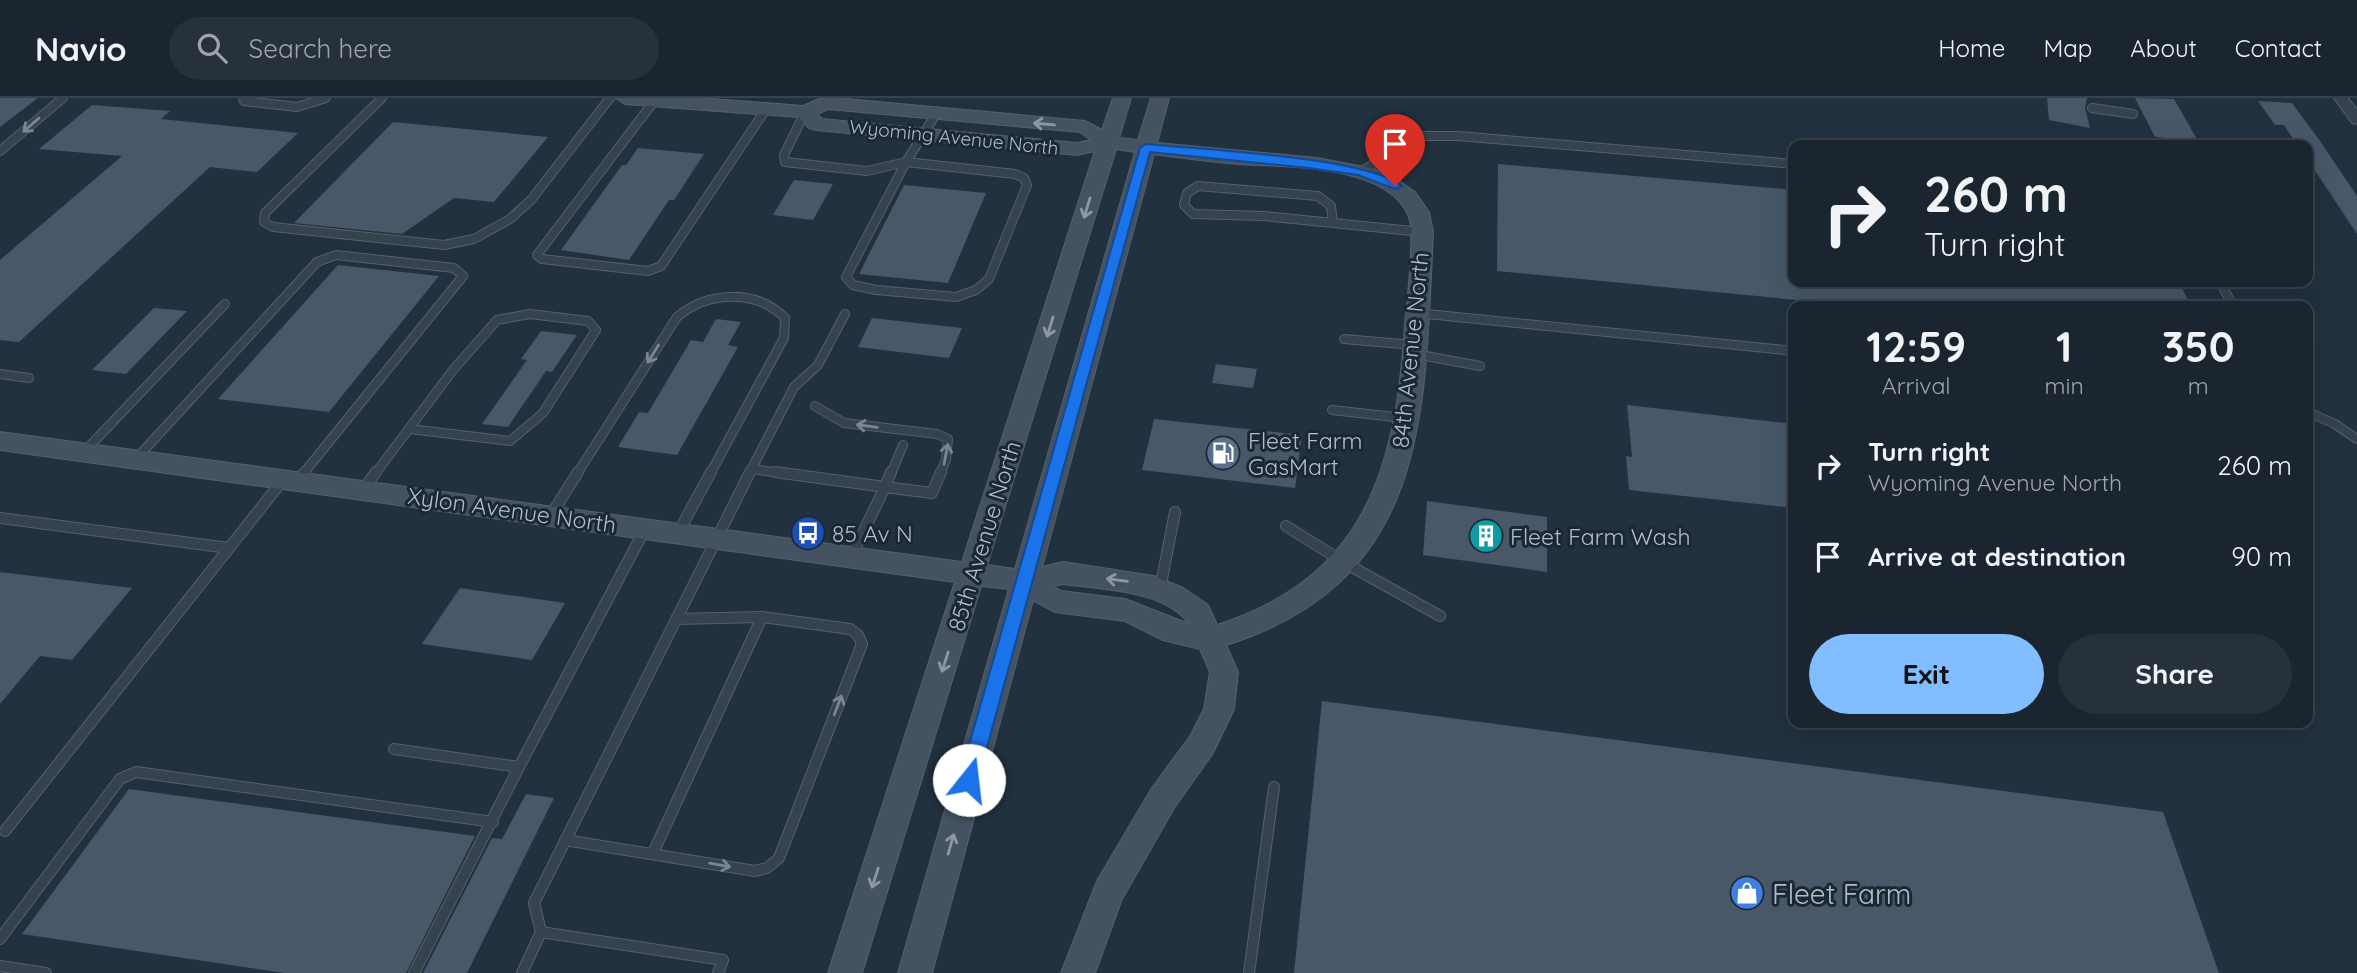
<!DOCTYPE html>
<html lang="en">
<head>
<meta charset="utf-8">
<style>
  body { margin:0; font-family:Quicksand,sans-serif; background:#27313b; color:#f1f3f6; height:100vh; display:flex; flex-direction:column; font-size:26px; white-space:nowrap }
  * { box-sizing:border-box; margin:0 }
  p { font-size:23px; color:#9fa5aa }
  .icon { flex:none; width:38px; height:38px; fill:none; stroke:currentColor; stroke-width:2; stroke-linecap:round; stroke-linejoin:round }
  .map { position:relative; flex:1; overflow:hidden }
  .sheet { position:absolute; left:1788px; top:203px; width:525px; height:427px; display:flex; flex-direction:column; background:#1a252f; border-radius:14px; box-shadow:0 7px 28px #0002,0 0 0 2px #38424b }
  .sheet>* { flex:none }
  .guide { position:absolute; left:1788px; top:42px; width:525px; height:147px; border-radius:14px; box-shadow:0 7px 28px #0002,0 0 0 2px #38424b; background:#1a252f; color:#f1f3f6; overflow:hidden }
  .pin { position:absolute; display:grid; place-items:center; width:60px; height:60px; color:#fff; margin:-72px -30px; border-radius:50% 50% 50% 0; rotate:-45deg; box-shadow:0 0 7px #0007 }
  .pin .icon { rotate:45deg }
  .me { position:absolute; width:77px; margin:-38px; rotate:16deg; stroke-linejoin:round; filter:drop-shadow(0 0 5px #0008) }
  .turn { display:flex; align-items:center; gap:24px; height:147px; padding:0 21px; font-size:32px }
  .turn .icon { width:91px; height:91px; stroke-width:2.5 }
  .turn b { display:block; font-size:49px; line-height:60px }
  .eta { display:flex; justify-content:space-evenly; align-items:center; height:119px; text-align:center }
  .eta b { font-size:42px; font-weight:800; line-height:49px }
  .primary-button { display:flex; gap:14px; margin-top:auto; padding:14px 21px }
  .primary-button a { flex:1; height:80px; border-radius:42px; background:#82bdff; color:#111; font-size:28px; font-weight:800; line-height:80px; text-align:center }
  .primary-button a+a { background:#27313b; color:#f1f3f6 }
  ul { padding:0; list-style:none }
  li { display:flex; align-items:center; gap:21px; height:91px; padding:0 21px }
  li div { flex:1 }
  li b { display:block; font-size:26px }
  li em { font-style:normal }
  header { display:flex; align-items:center; gap:42px; box-sizing:border-box; height:98px; padding:0 35px; background:#1a252f; border-bottom:2px solid #38424b }
  header strong { font-size:33px }
  nav { display:flex; gap:38px; margin-inline-start:auto; font-size:24px }
  .search { width:490px; height:63px; background:#27313b; display:flex; align-items:center; gap:18px; box-sizing:border-box; padding:0 24px; border-radius:38px; color:#9fa5aa; font-size:26px }
  .map>svg:first-child { display:block }
  .building { fill:#485868 }
  .lines { fill:none; stroke-linecap:round; stroke-linejoin:round }
  .lane-far1-casing { stroke:#54606d; stroke-width:10 }
  .lane-casing { stroke:#54606d; stroke-width:12 }
  .street-casing { stroke:#54606d; stroke-width:2 }
  .secondary-casing { stroke:#54606d; stroke-width:2 }
  .lane-far1 { stroke:#36434f; stroke-width:8 }
  .lane { stroke:#36434f; stroke-width:10 }
  .street { fill:#36434f; fill-rule:evenodd }
  .secondary { fill:#445262; fill-rule:evenodd }
  .oneway { stroke:#8c98a6 }
  .oneway2 { stroke:#7a8693 }
  .route { fill:#1a73e8; stroke:#114b97; stroke-width:2 }
  .labels { text-anchor:middle; dominant-baseline:central; stroke-width:6; stroke-linejoin:round; paint-order:stroke }
  .far-street-label { font-size:19px; fill:#b2bdca; stroke:#1b2834 }
  .street-label { font-size:23px; fill:#b2bdca; stroke:#1b2834 }
  .poi-label { font-size:23px; fill:#b2bdca; stroke:#1b2834; text-anchor:start }
  .near-poi-label { font-size:28px; fill:#b2bdca; stroke:#1b2834; text-anchor:start }
</style>
</head>
<body>
<header>
<strong>Navio</strong>
<div class="search"><svg class="icon" aria-label="search" viewBox="0 0 24 24"><circle cx="10" cy="10" r="6"/><path d="M15 15l6 6"/></svg>Search here</div>
<nav><a>Home</a><a>Map</a><a>About</a><a>Contact</a></nav>
</header>
<div class="map">
<svg width="2357" height="875" viewBox="0 0 2357 875">
  <rect width="100%" height="100%" fill="#22313f"/>
  <!-- building -->
  <path class="building" d="M0,0H38L0,29Z
    M2047,0H2087L2085,10L2090,30L2049,22Z
    M2135,0L2174,1L2198,43L2155,39Z
    M2258,3L2292,5L2320,43L2357,98V136L2308,62V47H2297L2284,27H2275Z
    M92,7L170,13L161,21L298,35L257,74L210,69L19,244L0,242V162L122,58L39,51Z
    M393,24L548,39L494,104L454,100L402,136L294,125Z
    M638,50L704,56L674,102H669L629,162L561,152L622,67H626Z
    M1498,66L1794,92V184H2179L2191,208H1859L1497,173Z
    M794,82L833,86L813,122L773,117Z
    M904,87L986,95L948,185L859,176Z
    M338,167L439,178L329,314L218,301Z
    M154,210L187,213L126,276L92,272Z
    M872,220L962,230L949,260L858,249Z
    M716,221L741,224L728,247L738,249L677,357L618,349L639,314L648,315L691,242L703,244Z
    M541,233L577,237L552,274L546,273L508,329L482,326L527,262L521,261Z
    M1216,266L1257,271L1253,290L1212,285Z
    M1627,307L1794,326V410L1629,392L1626,358L1632,359Z
    M1154,321L1302,337L1295,390L1142,372Z
    M1427,403L1547,419V474L1423,457Z
    M0,474L132,490L72,562L40,558L0,606Z
    M460,490L565,505L532,562L422,546Z
    M1322,603L2163,714L2219,875H1294Z
    M129,691L475,738L406,875H285L22,836Z
    M526,696L554,700L467,875H423L492,740L502,741Z"/>
  <g class="lines">
    <!-- lane-far1 casing -->
    <g class="lane-far1-casing">
      <path id="lane-far1" d="M243,0L244,3L297,9L326,0
        M382,0L265,115L264,124L273,129L444,147L474,141L510,121L531,102L610,0
        M655,2L537,157L542,161L648,173L661,168L766,11
        M2092,10L2133,16
        M805,14L784,57L785,64L867,73L906,64
        M0,53L63,0
        M906,64L1015,76L1024,80L1027,87L989,181L976,192L956,199L876,192L853,187L846,179Z
        M906,64L936,16
        M1361,74L1417,38H1458L1794,66
        M1198,88L1318,98L1331,108L1333,125L1264,118L1193,116L1184,107L1187,95Z
        M1333,125L1422,134
        M2220,184L2233,208
        M1417,215L1794,253
        M1344,241L1413,247
        M1415,256L1480,268
        M0,276L29,280
        M815,308L844,325L937,336L948,341L946,362L940,376
        M1332,312L1404,320
        M2308,314L2335,326L2357,341
        M83,355L225,206
        M135,362L317,164L336,157L454,170L463,178L303,376
        M751,371L788,376
        M375,376L453,272L497,222L530,216L588,223L596,232L543,315L510,343L410,331
        M577,376L677,219C708,193 756,191 785,220L784,240L710,376
        M749,376L794,289L818,267L845,216
        M891,376L903,347"/>
    </g>
    <!-- lane casing -->
    <g class="lane-casing">
      <path id="lane" d="M775,374L885,389L851,459
        M891,374L885,389L932,395L941,374
        M297,384L305,374
        M363,392L376,374
        M551,417L578,374
        M0,420L229,450
        M1286,428L1345,465L1440,518
        M678,435L711,374
        M1160,491L1175,414
        M394,651L519,669L645,431
        M5,733L283,382
        M565,742L755,773L767,770L779,760L862,546L858,537L850,531L762,519L676,521
        M653,755L762,519
        M541,834L723,862L718,875
        M0,841L120,681L136,674L493,724
        M0,868L46,875
        M414,875L519,669
        M522,875L541,834L534,805L750,374
        M1249,875L1274,689"/>
    </g>
    <!-- street casing -->
    <g class="street-casing">
      <path id="street" d="M2334,0H2348L2357,12V26L2352,25Z"/>
    </g>
    <!-- secondary casing -->
    <g class="secondary-casing">
      <path id="secondary" d="M616,0H698L803,8L819,1L834,0L1085,23L1102,32L1113,0H1131L1119,40L1138,42L1151,0H1169L1157,45L1317,60L1369,70L1389,76L1415,94L1429,114L1433,134C1424,314 1431,482 1226,547L1238,574L1234,611L1213,655L1174,710L1122,801L1095,875H1061L1097,783L1152,690L1191,637L1204,611L1210,574L1200,551L1163,542L1125,523L1055,514L1033,502L932,875H898L1009,491L981,488L862,875H828L955,484L0,352V334L962,464L1095,53L1077,57L816,32L809,30L799,19L625,6ZM828,11L1080,34L1091,42L1077,45L822,21L817,16ZM1116,51L1135,54L1015,471L987,467ZM1154,56C1183,60 1211,64 1240,66C1288,69 1400,66 1411,127C1413,159 1408,195 1405,227C1396,370 1366,479 1217,527L1208,507L1183,490L1154,478L1063,464L1042,469ZM1063,486C1100,491 1166,492 1189,526L1125,501L1061,493L1053,488Z"/>
    </g>
    <!-- lane-far1 -->
    <use href="#lane-far1" class="lane-far1"/>
    <!-- lane -->
    <use href="#lane" class="lane"/>
    <!-- street -->
    <use href="#street" class="street"/>
    <!-- secondary -->
    <use href="#secondary" class="secondary"/>
  </g>
  <!-- one-way arrows -->
  <defs><path id="oneway-shaft" d="M-6 0H5M1.5-3L5.5 0L1.5 3" fill="none" stroke-width="1.6" stroke-linecap="round" stroke-linejoin="round" transform="scale(1.75)"/></defs>
  <g class="oneway">
    <use href="#oneway-shaft" transform="translate(1044 26) rotate(-175)"/>
    <use href="#oneway-shaft" transform="translate(1087 110) rotate(107)"/>
    <use href="#oneway-shaft" transform="translate(1050 229) rotate(107)"/>
    <use href="#oneway-shaft" transform="translate(1117 482) rotate(-173)"/>
    <use href="#oneway-shaft" transform="translate(945 564) rotate(108)"/>
    <use href="#oneway-shaft" transform="translate(951 746) rotate(-74)"/>
    <use href="#oneway-shaft" transform="translate(875 780) rotate(108)"/>
  </g>
  <g class="oneway2">
    <use href="#oneway-shaft" transform="translate(31 27) rotate(139)"/>
    <use href="#oneway-shaft" transform="translate(653 256) rotate(122)"/>
    <use href="#oneway-shaft" transform="translate(867 328) rotate(-173)"/>
    <use href="#oneway-shaft" transform="translate(946 356) rotate(-79)"/>
    <use href="#oneway-shaft" transform="translate(838 607) rotate(-69)"/>
    <use href="#oneway-shaft" transform="translate(720 767) rotate(10)"/>
  </g>
  <!-- route -->
  <path class="route" d="M1146,46C1196,51 1369,59 1402,88L1395,91L1358,77L1309,70L1150,54L978,682L975,688L969,690L962,688L959,682L1140,50Z"/>
  <!-- icons -->
  <defs>
    <g id="fuel-disc" transform="scale(1.75)"><circle r="9.5" fill="#5c6f8a" stroke="#1b2834"/><path d="M-5.5-6h7V0h2V4h1.3V-2.5L3-4.5l.8-.8L6-3V5H2.5V1h-1V6h-7ZM-4.2-4.7v3.2H.2V-4.7Z" fill="#fff"/></g>
    <g id="bus-disc" transform="scale(1.75)"><circle r="9.5" fill="#1a4fb4" stroke="#1b2834"/><path d="M-5-6H5V4H4V6H2V4H-2V6H-4V4H-5ZM-3.5-4V0h7V-4ZM-3.5 1.2v1.5H-2V1.2ZM2 1.2v1.5H3.5V1.2Z" fill="#fff"/></g>
    <g id="building-disc" transform="scale(1.75)"><circle r="9.5" fill="#0f9aa8" stroke="#1b2834"/><path d="M-4-6H4V6H1V3H-1V6H-4ZM-2.5-4.3h1.7v1.8h-1.7ZM.8-4.3h1.7v1.8H.8ZM-2.5-1h1.7V.8h-1.7ZM.8-1h1.7V.8H.8Z" fill="#fff"/></g>
    <g id="shop-disc" transform="scale(1.75)"><circle r="9.5" fill="#3f7fe0" stroke="#1b2834"/><path d="M-5-2.5h2.3a2.7 3.5 0 0 1 5.4 0H5L5.5 6h-11ZM-1.5-2.5h3a1.5 2.3 0 0 0-3 0Z" fill="#fff"/></g>
  </defs>
  <g fill-rule="evenodd">
    <use href="#fuel-disc" x="1223" y="355"/>
    <use href="#bus-disc" x="808" y="435"/>
    <use href="#building-disc" x="1486" y="438"/>
    <use href="#shop-disc" x="1747" y="795"/>
  </g>
  <g class="labels">
    <!-- far-street labels -->
    <g class="far-street-label">
      <text transform="translate(954 39) rotate(6)">Wyoming Avenue North</text>
    </g>
    <!-- street labels -->
    <g class="street-label">
      <text transform="translate(1410 252) rotate(-84)">84th Avenue North</text>
      <text transform="translate(512 412) rotate(8)">Xylon Avenue North</text>
      <text transform="translate(984 438) rotate(-73)">85th Avenue North</text>
    </g>
    <!-- poi labels -->
    <g class="poi-label">
      <text x="1248" y="342">Fleet Farm<tspan x="1248" dy="26">GasMart</tspan></text>
      <text x="832" y="435">85 Av N</text>
      <text x="1510" y="438">Fleet Farm Wash</text>
    </g>
    <!-- near-poi labels -->
    <g class="near-poi-label">
      <text x="1772" y="795">Fleet Farm</text>
    </g>
  </g>
</svg>
<div class="pin" style="left:1395px;top:88px;background:#d93025"><svg class="icon" aria-label="arrive" viewBox="0 0 24 24"><path d="M6 21V4h12l-3 4 3 4H6"/></svg></div>
<svg class="me" style="left:969px;top:682px" viewBox="-20 -20 40 40"><circle r="19" fill="#fff"/><path d="M0-13L10 11 0 6-10 11z" fill="#1a73e8"/></svg>
<div class="guide">
<div class="turn"><svg class="icon" aria-label="right" viewBox="0 0 24 24"><path d="M7 20v-9h11M14 6l5 5-5 5"/></svg><div><b>260 m</b>Turn right</div></div>
</div>
<section class="sheet">
<div class="eta">
<div><b>12:59</b><p>Arrival</p></div>
<div><b>1</b><p>min</p></div>
<div><b>350</b><p>m</p></div>
</div>
<ul>
<li><svg class="icon" aria-label="right" viewBox="0 0 24 24"><path d="M7 20v-9h11M14 6l5 5-5 5"/></svg><div><b>Turn right</b><p>Wyoming Avenue North</p></div><em>260 m</em></li>
<li><svg class="icon" aria-label="arrive" viewBox="0 0 24 24"><path d="M6 21V4h12l-3 4 3 4H6"/></svg><div><b>Arrive at destination</b></div><em>90 m</em></li>
</ul>
<div class="primary-button"><a>Exit</a><a>Share</a></div>
</section>
</div>
</body>
</html>
